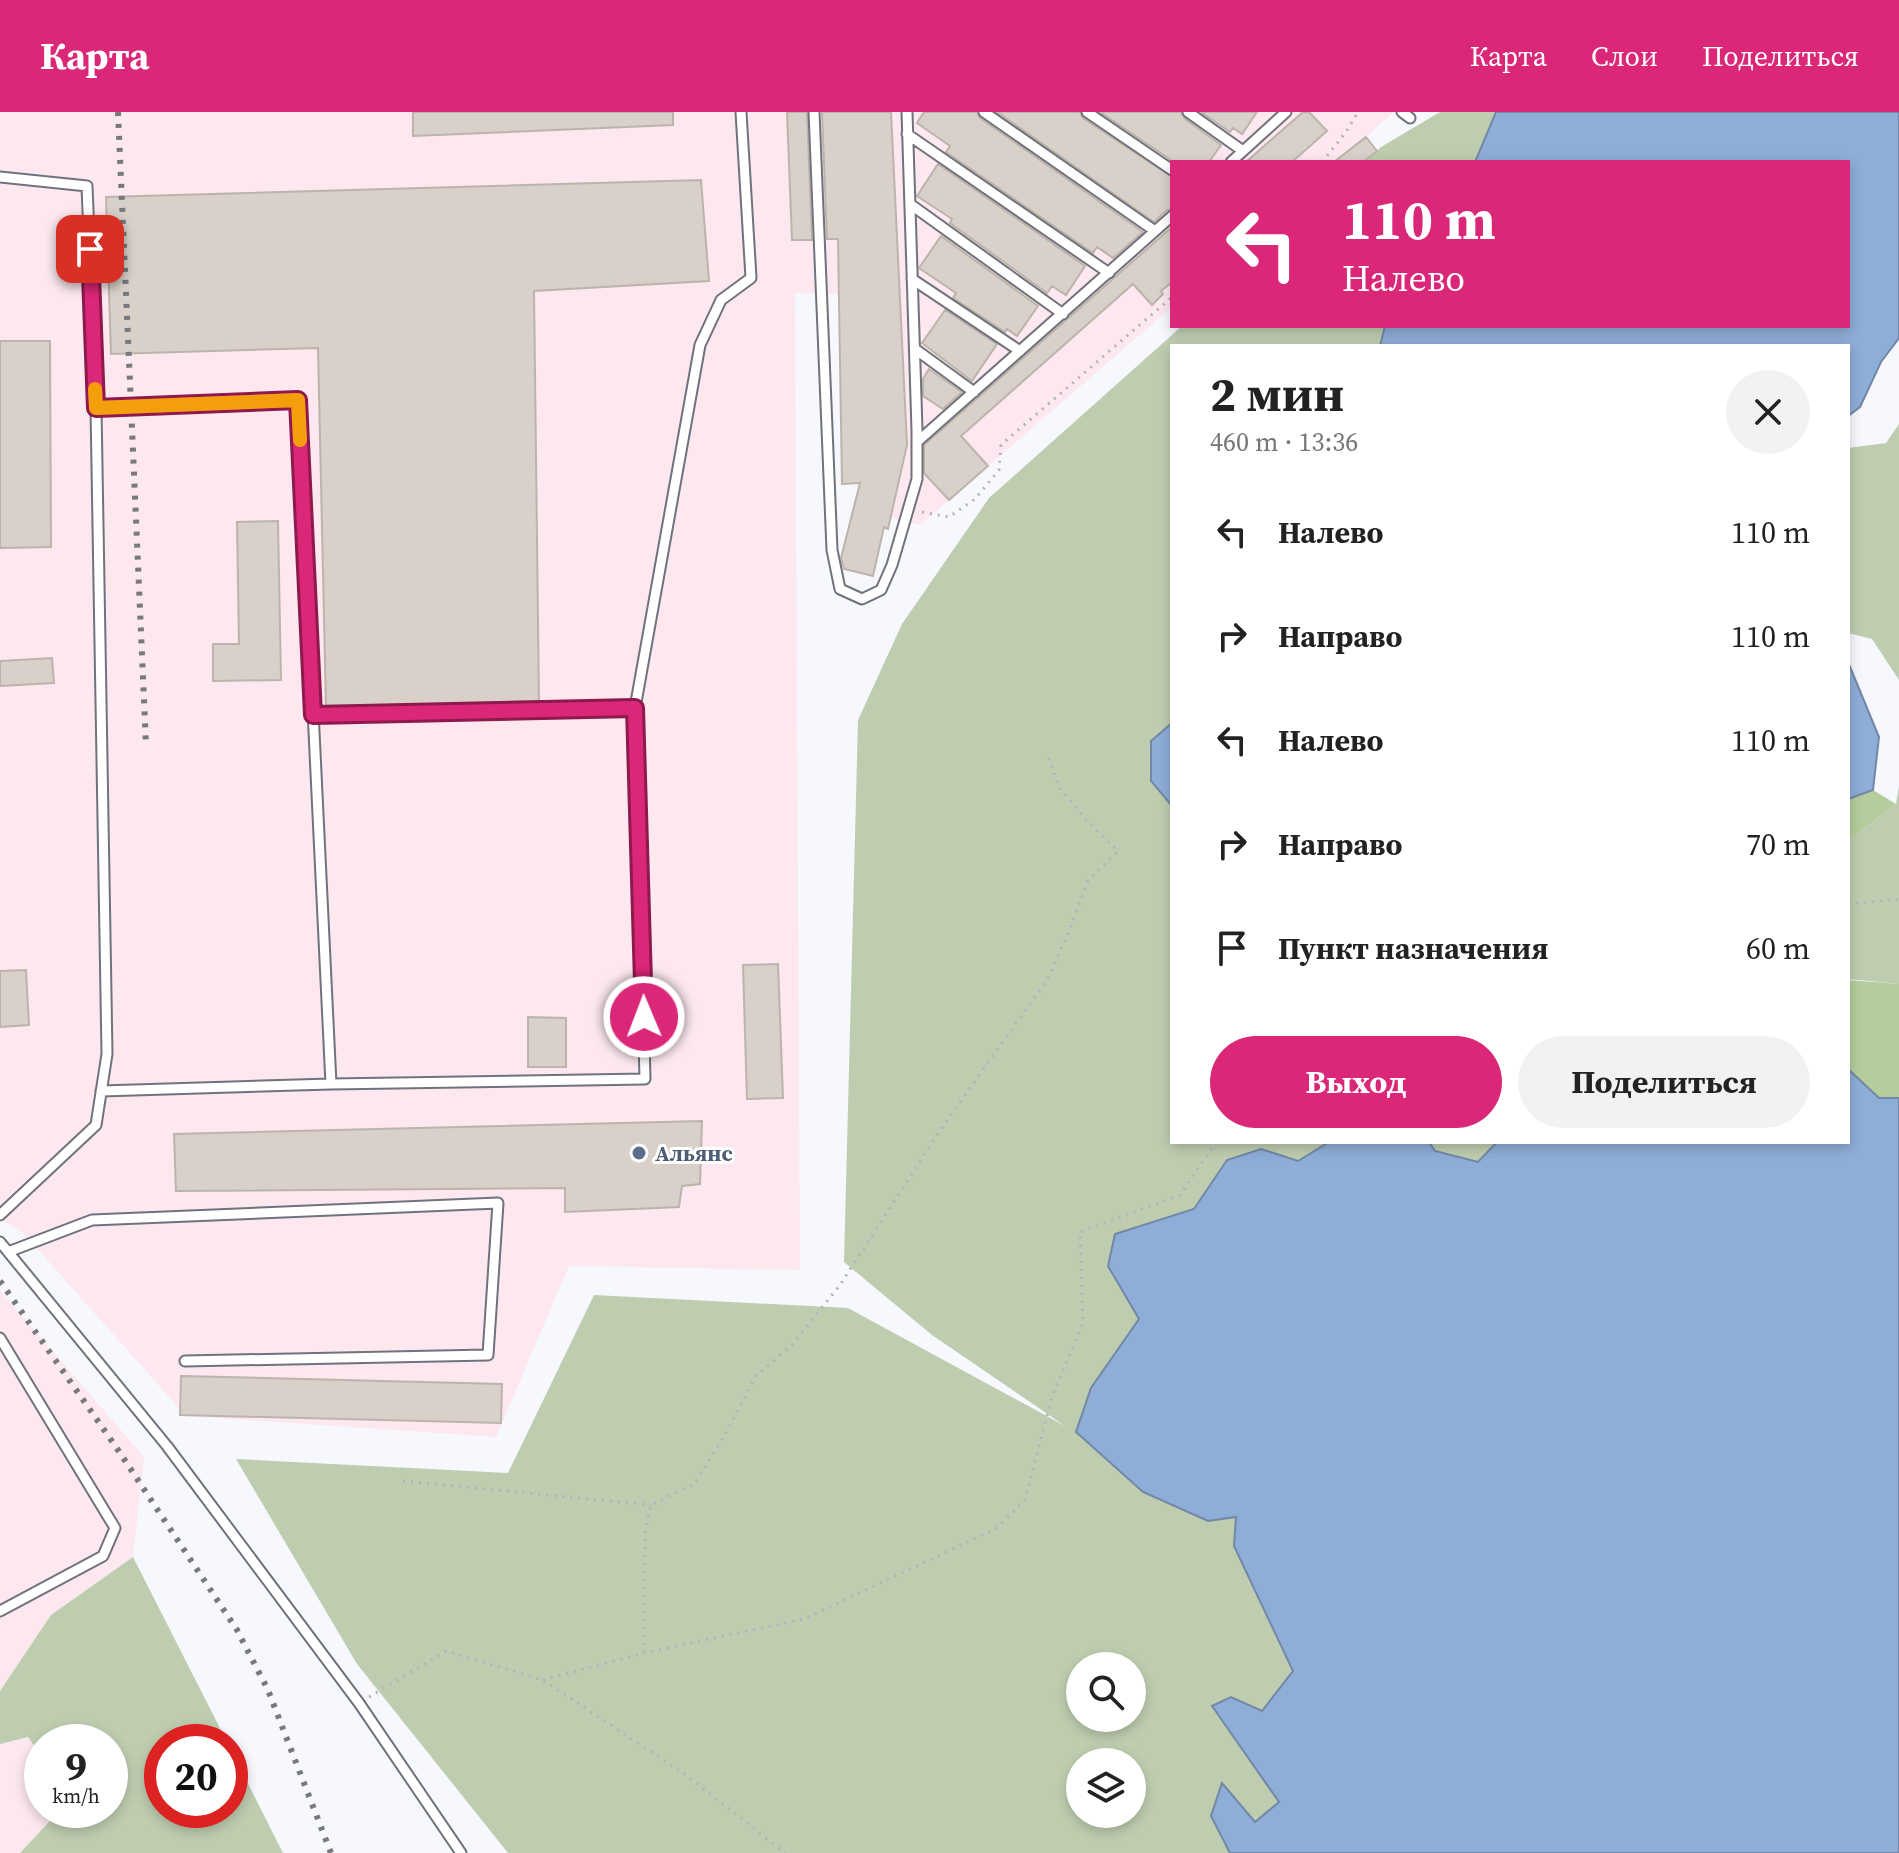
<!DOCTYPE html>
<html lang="ru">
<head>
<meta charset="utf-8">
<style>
  body { margin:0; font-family:"Source Serif 4",serif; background:#f2f2f2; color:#222; height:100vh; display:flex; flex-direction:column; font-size:30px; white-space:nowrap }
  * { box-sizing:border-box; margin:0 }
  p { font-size:26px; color:#767676 }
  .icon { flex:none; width:44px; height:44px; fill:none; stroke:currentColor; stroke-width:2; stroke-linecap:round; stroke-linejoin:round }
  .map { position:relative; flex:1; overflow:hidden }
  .sheet { position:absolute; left:1170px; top:232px; width:680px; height:800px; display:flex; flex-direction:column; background:#fff; border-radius:0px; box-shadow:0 4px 12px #0003 }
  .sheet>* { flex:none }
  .banner { position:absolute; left:1170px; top:48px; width:680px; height:168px; border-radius:0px; box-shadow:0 4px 12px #0003; background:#db2777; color:#fff; overflow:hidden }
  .tools { position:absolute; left:1066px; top:1540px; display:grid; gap:16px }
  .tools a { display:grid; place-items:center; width:80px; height:80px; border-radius:50%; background:#fff; box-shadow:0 4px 12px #0003; font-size:40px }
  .speed { position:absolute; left:24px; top:1612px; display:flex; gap:16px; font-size:40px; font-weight:700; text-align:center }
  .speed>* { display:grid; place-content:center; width:104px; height:104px; border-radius:50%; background:#fff; box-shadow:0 4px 12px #0003; line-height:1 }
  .speed small { font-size:20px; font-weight:400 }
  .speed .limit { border:12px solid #d22; background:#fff; color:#111 }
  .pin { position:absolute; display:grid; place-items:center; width:68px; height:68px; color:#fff; margin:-34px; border-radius:16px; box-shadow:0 4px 12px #0006 }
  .me { position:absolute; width:88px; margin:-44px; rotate:359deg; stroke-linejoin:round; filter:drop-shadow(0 0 6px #0008) }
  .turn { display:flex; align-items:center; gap:28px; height:168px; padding:0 40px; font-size:36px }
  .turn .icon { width:104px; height:104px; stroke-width:2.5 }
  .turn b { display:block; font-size:56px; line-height:68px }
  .round { display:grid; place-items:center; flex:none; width:84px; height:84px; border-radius:42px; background:#f2f2f2 }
  .head { display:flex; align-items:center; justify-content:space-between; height:136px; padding:0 40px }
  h1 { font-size:48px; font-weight:700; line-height:60px }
  .button { display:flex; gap:16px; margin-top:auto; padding:16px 40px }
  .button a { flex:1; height:92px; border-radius:48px; background:#db2777; color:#fff; font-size:32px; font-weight:700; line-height:92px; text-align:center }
  .button a+a { background:#f2f2f2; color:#222 }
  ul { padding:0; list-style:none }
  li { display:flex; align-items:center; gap:24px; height:104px; padding:0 40px }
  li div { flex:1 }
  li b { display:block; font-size:30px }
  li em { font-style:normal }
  header { display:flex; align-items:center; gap:48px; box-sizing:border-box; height:112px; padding:0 40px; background:#db2777; color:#fff }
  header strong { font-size:38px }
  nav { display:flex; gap:44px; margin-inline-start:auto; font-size:28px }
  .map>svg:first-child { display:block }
  .industrial { fill:#fce8ee }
  .green { fill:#becdb0; fill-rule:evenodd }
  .forest { fill:#b5cd9d }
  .water { fill:#8eadd7; stroke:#7288a6; stroke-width:2 }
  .building { fill:#d9d1c9; stroke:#bcb4ac; stroke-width:2 }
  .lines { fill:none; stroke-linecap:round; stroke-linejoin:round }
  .service-casing { stroke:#70727c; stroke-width:13 }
  .path { stroke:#b1b3b8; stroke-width:3; stroke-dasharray:2 6; stroke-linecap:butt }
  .service { stroke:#fff; stroke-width:9 }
  .rail { stroke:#77797d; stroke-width:6; stroke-dasharray:4 8; stroke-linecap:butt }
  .route-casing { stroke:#8e194d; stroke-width:20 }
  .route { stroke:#db2777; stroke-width:14 }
  .slow { stroke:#f59e0b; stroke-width:14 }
  .service-dot { fill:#5c6f8a; stroke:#fff; stroke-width:3 }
  .labels { text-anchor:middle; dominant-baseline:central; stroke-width:6; stroke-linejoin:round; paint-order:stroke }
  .service-label { font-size:22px; font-weight:bold; fill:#4e5e75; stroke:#fff; text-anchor:start }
</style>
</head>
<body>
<header>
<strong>Карта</strong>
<nav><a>Карта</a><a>Слои</a><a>Поделиться</a></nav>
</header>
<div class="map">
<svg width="1899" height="1741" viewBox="0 0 1899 1741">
  <rect width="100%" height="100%" fill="#f6f8fe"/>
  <!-- industrial -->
  <path class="industrial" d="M0,0H1394L1337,50H1172V195L920,413L882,403L861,183L795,181L800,1158L569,1154L496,1325L186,1304L24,1122L0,1107Z
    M0,1178L144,1345L133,1445L51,1503L0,1579Z
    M28,1625L42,1645V1698H60L20,1741H0V1632Z"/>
  <!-- green -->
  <path class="green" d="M1440,0H1496L1475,50H1365L1381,35Z
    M1182,214H1385L1380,234H1172V611L1151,629V669L1172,694V1030H1329L1298,1049L1261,1037L1227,1048L1195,1097L1115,1122L1108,1154L1139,1207L1091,1276L1236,1405L1273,1515L1293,1559L1262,1599L1231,1585L1279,1690L1255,1710L1222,1672L1211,1704L1230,1741H508L357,1552L236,1347L508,1361L594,1183L848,1196L1065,1314L932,1223L844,1150L858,608L902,512L989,386ZM1080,1554H1132V1606H1080ZM1080,1650H1132V1702H1080Z
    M1899,312V568L1872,527L1848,521V336L1886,331Z
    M1899,674V872L1848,867V729L1896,692Z
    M1429,1030H1497L1478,1050L1434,1039Z
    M133,1445L227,1630H162V1698H230V1636L283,1741H20L60,1698H110V1630H42V1645L28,1625L0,1632V1579L51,1503Z"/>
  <!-- forest -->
  <path class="forest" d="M1873,678L1896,692L1848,729V687Z
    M1848,868L1899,872V986H1879L1848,957Z"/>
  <!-- water -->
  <path class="water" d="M1496,0H1899V226L1881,250L1860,295L1848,304V234H1380L1385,214H1848V50H1475Z
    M1848,550L1879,625L1873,678L1848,687Z
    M1172,611V694L1151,669V629Z
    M1848,957L1879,986H1899V1741H1230L1211,1704L1222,1671L1255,1710L1279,1690L1212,1594L1231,1585L1262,1599L1293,1559L1234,1434L1236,1405L1208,1409L1143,1380L1076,1320L1091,1276L1139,1207L1108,1154L1115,1122L1194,1097L1227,1048L1261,1037L1298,1049L1329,1030H1429L1435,1039L1478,1050L1497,1030H1848Z"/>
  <!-- building -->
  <path class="building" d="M413,0H673V13L413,24Z
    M787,0H807L812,128H792Z
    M822,0H891L907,333L888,417L884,415L873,464L844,457L841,446L860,371L842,372L838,127H827Z
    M924,0H977L980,6L1143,120L1113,146L1097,135L1093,141L946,40L950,34L917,11Z
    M997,0H1080L1083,6L1172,65V97L1167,98L1154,110Z
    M1100,0H1181L1184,6L1221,33L1209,50H1174Z
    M1201,0H1257L1242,22L1233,16L1230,20Z
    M1303,0H1309L1327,19L1292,50H1246Z
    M1366,25L1377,39L1363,50H1334Z
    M938,52L1085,154L1066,183L1052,174L1047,181L950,111L952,107L917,84Z
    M701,68L709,169L534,179L539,591L326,595L318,236L111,242L106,85Z
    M1172,115V170L1161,179L1163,182L1152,193L1133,172L961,324L988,354L949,388L924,361V333Z
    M941,124L1038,194L1017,224L1007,217L1005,220L953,186L956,181L919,156Z
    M945,198L997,232L972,269L922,231Z
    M0,229H50L51,435L0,436Z
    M929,257L962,280L943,297L923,284V267Z
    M278,409L281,568L213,569V532H239L237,410Z
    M52,546L54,571L0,574V549Z
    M778,852L783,986L747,987L743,853Z
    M26,858L29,913L0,915V859Z
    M528,905L566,906V955H528Z
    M702,1009L700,1072L682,1074L679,1095L565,1100V1076L176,1079L174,1022Z
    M181,1264L502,1272L501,1311L180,1303Z"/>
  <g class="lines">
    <!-- service casing -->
    <g class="service-casing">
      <path id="service" d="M814,0L832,438L840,477L862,487L881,478L892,453L917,367V318L907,0
        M984,0L1155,119
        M1087,0L1172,58
        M1188,0L1243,39
        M1402,0L1410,6
        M907,22L1109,161
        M1231,50L1286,0
        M0,65L87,74L96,296L107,942L96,1013L0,1103
        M910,92L1063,202
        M912,167L1020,239
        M915,237L974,280
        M96,296L298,288L331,972L101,979
        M917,330L1172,104
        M635,596L700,233L721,188L751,166L741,0
        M313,603L635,596L645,967L331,972
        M0,1130L167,1334L359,1591L461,1741
        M8,1140L92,1108L498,1091L488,1243L185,1249
        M0,1226L115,1416L103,1444L0,1499"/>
    </g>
    <!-- path -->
    <path class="path" d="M1322,50L1346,20L1358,0
      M922,400L949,405L975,387L999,358L1001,333L1172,185
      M1848,792L1899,787
      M403,1369L651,1393
      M644,1541L645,1420L651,1393L694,1372L723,1326L756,1264L793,1232L840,1173L941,1017L1047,868L1067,824L1088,768L1118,739L1087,709L1059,675L1047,641
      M543,1568L644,1541L804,1507L997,1416L1025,1388L1052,1285L1083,1211L1080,1120L1180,1083L1216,1030
      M369,1585L446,1539L543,1568L686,1663L785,1741"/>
    <!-- service -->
    <use href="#service" class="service"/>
    <!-- rail -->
    <path class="rail" d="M118,0L146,633
      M0,1169L116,1335L237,1518L268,1578L331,1741"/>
  </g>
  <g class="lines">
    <!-- route casing -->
    <g class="route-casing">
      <path id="route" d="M90,137L96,296L298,288L313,603L635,596L644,905"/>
    </g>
    <!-- route -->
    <use href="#route" class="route"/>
    <!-- slow -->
    <path class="slow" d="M95,277L96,296L298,288L300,328"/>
  </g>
  <!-- markers -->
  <circle class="service-dot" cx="639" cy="1041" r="8"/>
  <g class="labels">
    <!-- service labels -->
    <g class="service-label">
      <text x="655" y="1041">Альянс</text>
    </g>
  </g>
</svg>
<div class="tools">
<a><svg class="icon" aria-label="search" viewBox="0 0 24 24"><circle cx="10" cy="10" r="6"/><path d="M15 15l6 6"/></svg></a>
<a><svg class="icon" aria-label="layers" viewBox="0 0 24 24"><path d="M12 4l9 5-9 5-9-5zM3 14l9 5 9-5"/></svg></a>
</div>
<div class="speed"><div>9<small>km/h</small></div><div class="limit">20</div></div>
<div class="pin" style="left:90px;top:137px;background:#d93025"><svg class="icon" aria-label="arrive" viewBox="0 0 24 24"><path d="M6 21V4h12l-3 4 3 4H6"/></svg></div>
<svg class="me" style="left:644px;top:905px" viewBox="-20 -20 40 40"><circle r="17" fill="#db2777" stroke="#fff" stroke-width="3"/><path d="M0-11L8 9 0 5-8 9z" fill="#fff"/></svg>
<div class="banner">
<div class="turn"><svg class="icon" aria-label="left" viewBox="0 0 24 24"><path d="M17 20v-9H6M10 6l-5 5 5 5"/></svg><div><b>110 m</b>Налево</div></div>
</div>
<section class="sheet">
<div class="head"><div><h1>2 мин</h1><p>460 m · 13:36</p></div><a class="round"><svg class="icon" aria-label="close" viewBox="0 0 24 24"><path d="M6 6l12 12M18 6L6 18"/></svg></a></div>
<ul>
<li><svg class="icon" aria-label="left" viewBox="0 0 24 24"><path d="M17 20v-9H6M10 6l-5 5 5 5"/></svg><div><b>Налево</b></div><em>110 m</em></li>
<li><svg class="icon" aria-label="right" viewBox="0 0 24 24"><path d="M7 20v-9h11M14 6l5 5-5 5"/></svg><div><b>Направо</b></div><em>110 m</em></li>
<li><svg class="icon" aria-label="left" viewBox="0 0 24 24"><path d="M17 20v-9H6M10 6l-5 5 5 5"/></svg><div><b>Налево</b></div><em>110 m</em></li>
<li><svg class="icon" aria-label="right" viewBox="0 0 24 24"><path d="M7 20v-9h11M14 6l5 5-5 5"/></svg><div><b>Направо</b></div><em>70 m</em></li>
<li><svg class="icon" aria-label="arrive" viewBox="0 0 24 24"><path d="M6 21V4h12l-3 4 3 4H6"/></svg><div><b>Пункт назначения</b></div><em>60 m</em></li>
</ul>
<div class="button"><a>Выход</a><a>Поделиться</a></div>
</section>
</div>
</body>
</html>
